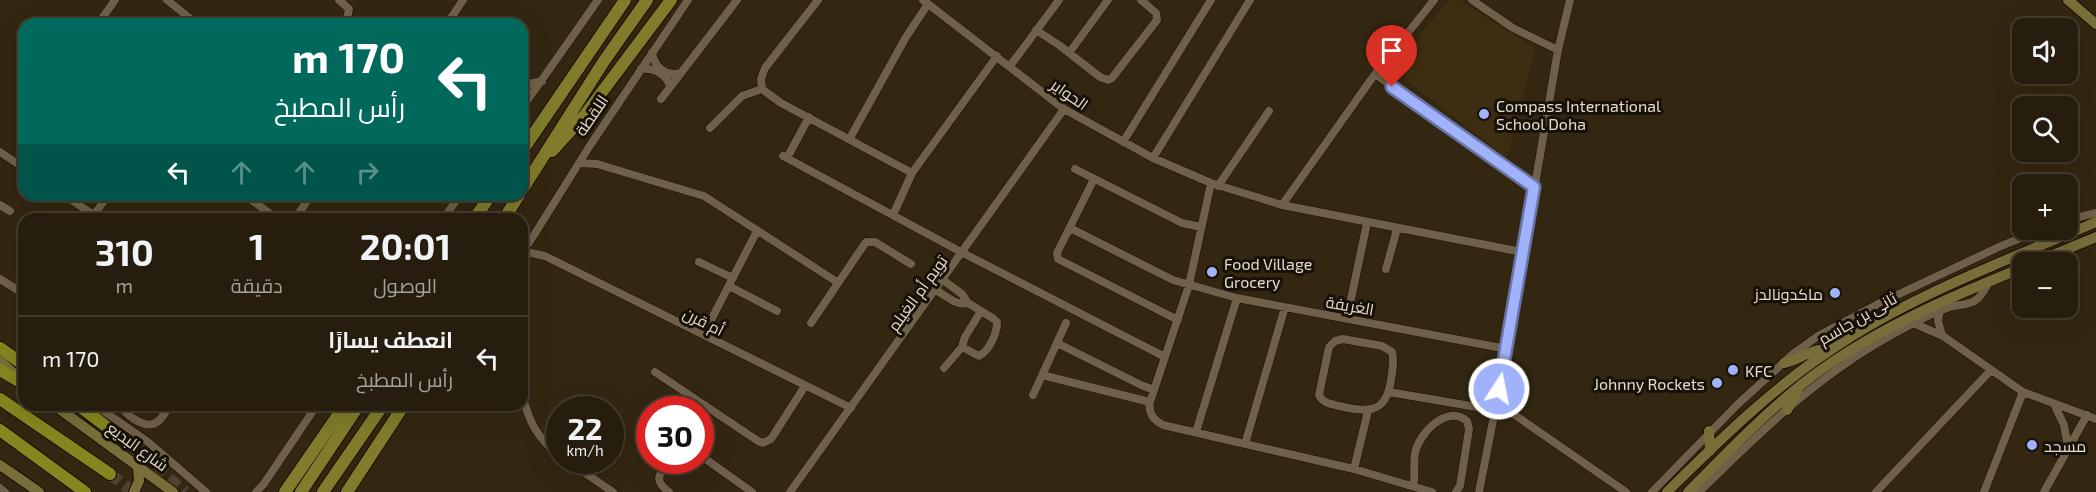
<!DOCTYPE html>
<html lang="ar">
<head>
<meta charset="utf-8">
<style>
  body { margin:0; font-family:"Exo 2",Cairo,sans-serif; background:#332a1c; color:#f1f3f6; direction:rtl; height:100vh; display:flex; flex-direction:column; font-size:22px; white-space:nowrap }
  * { box-sizing:border-box; margin:0 }
  p { font-size:20px; color:#a4a29e }
  .icon { flex:none; width:33px; height:33px; fill:none; stroke:currentColor; stroke-width:2; stroke-linecap:round; stroke-linejoin:round }
  .map { position:relative; flex:1; overflow:hidden; direction:ltr }
  .drawer { position:absolute; left:18px; top:213px; width:510px; height:198px; display:flex; flex-direction:column; background:#271d0e; border-radius:18px; box-shadow:0 6px 24px #0002,0 0 0 2px #433b2e; direction:rtl }
  .drawer>* { flex:none }
  .banner { position:absolute; left:18px; top:18px; width:510px; height:183px; border-radius:18px; box-shadow:0 6px 24px #0002,0 0 0 2px #433b2e; direction:rtl; background:#00695c; color:#fff; overflow:hidden }
  .buttons { position:absolute; left:2012px; top:18px; display:grid; gap:12px }
  .buttons a { display:grid; place-items:center; width:66px; height:66px; border-radius:12px; background:#271d0e; box-shadow:0 6px 24px #0002,0 0 0 2px #433b2e; font-size:30px }
  .speed { position:absolute; left:546px; top:396px; display:flex; gap:12px; font-size:30px; font-weight:700; text-align:center }
  .speed>* { display:grid; place-content:center; width:78px; height:78px; border-radius:50%; background:#271d0e; box-shadow:0 6px 24px #0002,0 0 0 2px #433b2e; line-height:1 }
  .speed small { font-size:15px; font-weight:400 }
  .speed .limit { border:9px solid #d22; background:#fff; color:#111 }
  .pin { position:absolute; display:grid; place-items:center; width:51px; height:51px; color:#fff; margin:-62px -26px; border-radius:50% 50% 50% 0; rotate:-45deg; box-shadow:0 0 6px #0007 }
  .pin .icon { rotate:45deg }
  .me { position:absolute; width:66px; margin:-33px; rotate:11deg; stroke-linejoin:round; filter:drop-shadow(0 0 4px #0008) }
  .turn { display:flex; align-items:center; gap:21px; height:126px; padding:0 24px; font-size:27px }
  .turn .icon { width:78px; height:78px; stroke-width:2.5 }
  .turn b { display:block; font-size:42px; line-height:51px }
  .lanes { display:flex; align-items:center; height:57px; padding:0 24px; background:#0003; justify-content:center; gap:30px; direction:ltr }
  .lanes .off { opacity:.35 }
  .eta { display:flex; justify-content:space-evenly; align-items:center; height:102px; text-align:center }
  .eta b { font-size:36px; font-weight:700; line-height:42px }
  ul { padding:0; list-style:none }
  li { display:flex; align-items:center; gap:18px; height:84px; padding:0 24px; border-top:2px solid #433b2e }
  li div { flex:1 }
  li b { display:block; font-size:22px }
  li em { font-style:normal }
  .map>svg:first-child { display:block }
  .built { fill:#3d2d11 }
  .lines { fill:none; stroke-linecap:round; stroke-linejoin:round }
  .trunk-tunnel { stroke:#4e422e; stroke-width:12; stroke-dasharray:12 6; stroke-linecap:butt }
  .minor-casing { stroke:#1b1000; stroke-width:9 }
  .secondary-casing { stroke:#1b1000; stroke-width:12 }
  .primary-casing { stroke:#1b1000; stroke-width:14 }
  .trunk-casing { stroke:#1b1000; stroke-width:14 }
  .minor { stroke:#6f604a; stroke-width:8 }
  .secondary { stroke:#776e3a; stroke-width:10 }
  .primary { stroke:#807c2b; stroke-width:12 }
  .trunk { stroke:#868620; stroke-width:12 }
  .route-casing { stroke:#6974a4; stroke-width:15 }
  .route { stroke:#a1b2fd; stroke-width:10 }
  .poi-dot { fill:#a1b2fd; stroke:#171108; stroke-width:2 }
  .labels { text-anchor:middle; dominant-baseline:central; stroke-width:6; stroke-linejoin:round; paint-order:stroke }
  .street-label { font-size:16px; fill:#e4dbce; stroke:#171108 }
  .poi-label { font-size:16px; fill:#e4dbce; stroke:#171108; text-anchor:start }
</style>
</head>
<body>
<div class="map">
<svg width="2096" height="492" viewBox="0 0 2096 492">
  <rect width="100%" height="100%" fill="#342712"/>
  <!-- built -->
  <path class="built" d="M1449,0H1460L1535,49L1507,158L1392,69Z"/>
  <g class="lines">
    <!-- trunk-tunnel -->
    <path class="trunk-tunnel" d="M128,443L185,492
      M110,474L133,492"/>
    <!-- minor casing -->
    <g class="minor-casing">
      <path id="minor" d="M167,0L197,24
        M339,0L349,9L346,24
        M818,0L765,68L761,79L762,89L781,103L912,173
        M923,0L1064,109L1153,158L1211,183L1282,205L1522,252
        M1472,0L1513,28L1558,50
        M98,24L115,0
        M427,24L436,20L445,24
        M447,24L463,0
        M1036,30L1059,45L1100,77L1108,80L1112,78L1157,20L1156,13L1141,0
        M652,53C655,67 665,77 680,73
        M1069,53L1108,0
        M1010,66L1059,0
        M641,69C654,68 665,73 670,86
        M1375,74L1534,187
        M522,83L529,84L542,81
        M522,89L526,103
        M661,99L737,0
        M522,108L598,0
        M710,128L742,96L762,89
        M850,138L906,37L928,4
        M1123,142L1211,0
        M0,152L24,168
        M783,156L963,253L1165,357
        M787,158L809,117
        M1153,158L1250,0
        M579,163L597,164L704,196L837,282
        M1075,169L1182,223L1201,227
        M1094,179L1057,253L1058,259L1178,320
        M1211,183L1189,285L1150,402C1148,413 1153,420 1163,425L1354,469L1432,492
        M1218,186L1269,111
        M64,195L100,219
        M245,195L277,219
        M0,205L10,211
        M1282,205L1375,74L1434,0
        M94,215L108,195
        M893,215L912,173L997,56
        M295,219L311,195
        M443,219L460,195
        M2067,220L2096,213
        M1070,228L1173,280L1237,298L1507,349
        M522,248L529,243L589,147L688,0
        M522,251L545,256L851,408
        M699,262L733,278
        M1386,269L1397,229
        M0,279L24,294
        M943,280L962,294L968,303L994,319L997,322C997,334 989,351 979,356L962,347L965,337L981,311
        M729,286L777,311
        M936,290C946,296 956,306 968,303
        M1940,310L1938,321L1942,335
        M1347,318L1367,223
        M811,323L866,242H875L911,264
        M1913,323L1943,336L2023,392L2096,419
        M709,324L757,231
        M1343,339L1382,346L1392,352C1395,361 1392,371 1391,380C1386,415 1367,412 1339,406C1330,404 1323,403 1319,395L1329,347L1335,341Z
        M1057,343L1141,385L1154,390
        M944,368L962,347
        M655,372L758,441L763,443L771,439L805,386
        M1042,375L1150,402
        M1389,392L1512,413L1626,492
        M522,394C529,422 537,438 560,456
        M1033,395L1066,323
        M2054,404L2064,425L2068,448
        M95,405L148,442L206,492
        M121,405C123,414 143,427 153,424C161,422 166,411 170,405
        M1196,432L1237,298
        M1245,444L1285,307
        M700,455L752,492
        M566,460L613,492
        M1354,469L1368,411
        M1413,486C1416,475 1413,464 1415,453C1419,433 1447,404 1467,421L1469,429L1460,486L1456,492
        M0,488L5,492
        M256,492L263,485L317,405
        M669,492C653,480 659,474 669,460
        M790,492L1064,109
        M1479,492L1507,349L1558,50L1570,0
        M1652,492L1738,404L1793,354L1818,336L1878,304L2001,246L2041,230
        M1699,492C1758,434 1816,377 1888,337C1908,326 1928,314 1950,307C1958,304 1968,306 1976,300C1982,296 1985,289 1989,282
        M1876,492L1991,370
        M1984,492L2023,392
        M2044,492L2087,415"/>
    </g>
    <!-- secondary casing -->
    <g class="secondary-casing">
      <path id="secondary" d="M2068,0L2096,24
        M2036,262L2096,237
        M0,361L17,376
        M1784,363C1800,360 1812,347 1829,350
        M54,405L173,492
        M1787,410L1797,392
        M1709,431L1710,451
        M0,465L39,492
        M134,492L139,481L138,467
        M1667,492C1718,442 1769,391 1829,351C1911,295 2006,261 2096,222
        M1688,492C1724,456 1760,418 1801,385C1866,333 1945,299 2022,268"/>
    </g>
    <!-- primary casing -->
    <g class="primary-casing">
      <path id="primary" d="M522,151L625,0
        M552,151L584,116L671,0
        M522,190L604,61L647,0
        M474,219L491,195
        M504,219L519,195
        M285,492L345,405
        M301,492L359,405
        M323,492L383,405
        M347,492L404,405"/>
    </g>
    <!-- trunk casing -->
    <g class="trunk-casing">
      <path id="trunk" d="M0,348L24,365
        M0,370L24,384
        M0,399L110,474
        M78,405L128,443
        M0,430L85,492"/>
    </g>
    <!-- minor -->
    <use href="#minor" class="minor"/>
    <!-- secondary -->
    <use href="#secondary" class="secondary"/>
    <!-- primary -->
    <use href="#primary" class="primary"/>
    <!-- trunk -->
    <use href="#trunk" class="trunk"/>
  </g>
  <g class="lines">
    <!-- route casing -->
    <g class="route-casing">
      <path id="route" d="M1392,87L1534,187L1499,389"/>
    </g>
    <!-- route -->
    <use href="#route" class="route"/>
  </g>
  <!-- markers -->
  <g class="poi-dot">
    <circle cx="1484" cy="114" r="6"/>
    <circle cx="1212" cy="272" r="6"/>
    <circle cx="1835" cy="293" r="6"/>
    <circle cx="1733" cy="370" r="6"/>
    <circle cx="1717" cy="383" r="6"/>
    <circle cx="2032" cy="445" r="6"/>
  </g>
  <g class="labels">
    <!-- street labels -->
    <g class="street-label">
      <text transform="translate(1070 94) rotate(35)">الحواير</text>
      <text transform="translate(591 115) rotate(-56)">اللقطة</text>
      <text transform="translate(917 293) rotate(-54)">تويم أم الغيلم</text>
      <text transform="translate(1350 305) rotate(10)">الغريفة</text>
      <text transform="translate(1857 318) rotate(-30)">ثانى بن جاسم</text>
      <text transform="translate(704 321) rotate(27)">أم قرن</text>
      <text transform="translate(138 446) rotate(36)">شارع البديع</text>
    </g>
    <!-- poi labels -->
    <g class="poi-label">
      <text x="1496" y="105">Compass International<tspan x="1496" dy="18">School Doha</tspan></text>
      <text x="1224" y="263">Food Village<tspan x="1224" dy="18">Grocery</tspan></text>
      <text x="1823" y="293" text-anchor="end">ماكدونالدز</text>
      <text x="1745" y="370">KFC</text>
      <text x="1705" y="383" text-anchor="end">Johnny Rockets</text>
      <text x="2044" y="445">مسجد</text>
    </g>
  </g>
</svg>
<div class="buttons">
<a><svg class="icon" aria-label="sound" viewBox="0 0 24 24"><path d="M4 9h4l5-4v14l-5-4H4zM17 9q2 3 0 6"/></svg></a>
<a><svg class="icon" aria-label="search" viewBox="0 0 24 24"><circle cx="10" cy="10" r="6"/><path d="M15 15l6 6"/></svg></a>
<a>+</a>
<a>−</a>
</div>
<div class="speed"><div>22<small>km/h</small></div><div class="limit">30</div></div>
<div class="pin" style="left:1392px;top:87px;background:#d93025"><svg class="icon" aria-label="arrive" viewBox="0 0 24 24"><path d="M6 21V4h12l-3 4 3 4H6"/></svg></div>
<svg class="me" style="left:1499px;top:389px" viewBox="-20 -20 40 40"><circle r="17" fill="#a1b2fd" stroke="#fff" stroke-width="3"/><path d="M0-11L8 9 0 5-8 9z" fill="#fff"/></svg>
<div class="banner">
<div class="turn"><svg class="icon" aria-label="left" viewBox="0 0 24 24"><path d="M17 20v-9H6M10 6l-5 5 5 5"/></svg><div><b>170 m</b>رأس المطبخ</div></div>
<div class="lanes"><svg class="icon" aria-label="left" viewBox="0 0 24 24"><path d="M17 20v-9H6M10 6l-5 5 5 5"/></svg><svg class="icon off" aria-label="ahead" viewBox="0 0 24 24"><path d="M12 20V5M6 11l6-6 6 6"/></svg><svg class="icon off" aria-label="ahead" viewBox="0 0 24 24"><path d="M12 20V5M6 11l6-6 6 6"/></svg><svg class="icon off" aria-label="right" viewBox="0 0 24 24"><path d="M7 20v-9h11M14 6l5 5-5 5"/></svg></div>
</div>
<section class="drawer">
<div class="eta">
<div><b>20:01</b><p>الوصول</p></div>
<div><b>1</b><p>دقيقة</p></div>
<div><b>310</b><p>m</p></div>
</div>
<ul>
<li><svg class="icon" aria-label="left" viewBox="0 0 24 24"><path d="M17 20v-9H6M10 6l-5 5 5 5"/></svg><div><b>انعطف يسارًا</b><p>رأس المطبخ</p></div><em>170 m</em></li>
</ul>
</section>
</div>
</body>
</html>
